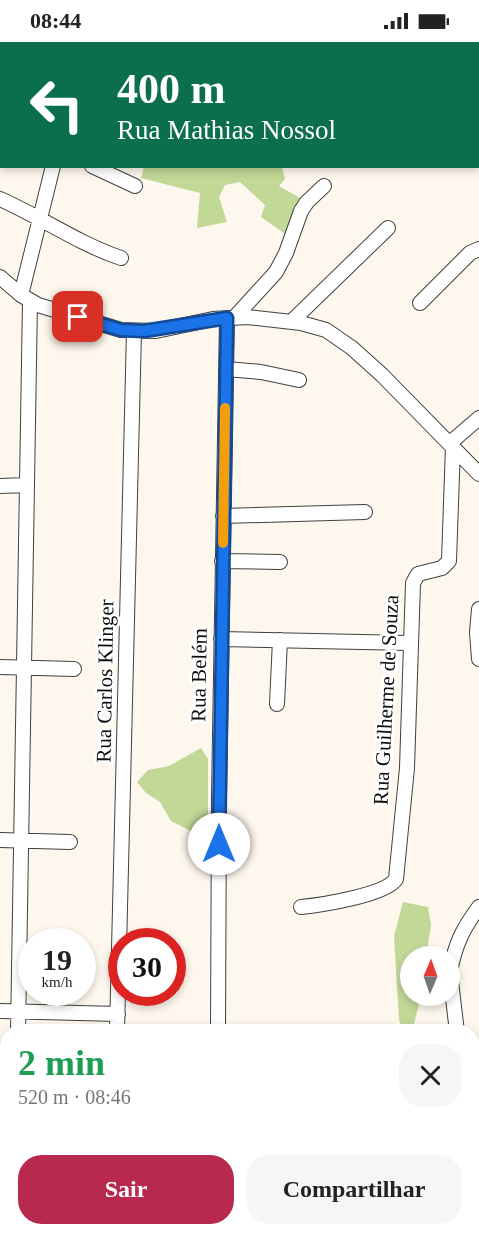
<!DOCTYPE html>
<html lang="pt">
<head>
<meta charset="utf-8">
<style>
  body { margin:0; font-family:"Times New Roman",serif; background:#f6f6f6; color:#222; height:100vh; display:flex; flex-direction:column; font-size:22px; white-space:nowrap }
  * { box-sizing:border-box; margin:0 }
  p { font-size:20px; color:#767676 }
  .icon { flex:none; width:33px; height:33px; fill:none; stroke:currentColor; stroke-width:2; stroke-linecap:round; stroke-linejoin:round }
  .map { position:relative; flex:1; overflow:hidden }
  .drawer { position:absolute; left:0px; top:982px; width:480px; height:212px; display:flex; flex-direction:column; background:#fff; border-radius:24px 24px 0 0; box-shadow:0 3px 9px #0003 }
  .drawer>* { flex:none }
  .guide { position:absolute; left:0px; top:0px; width:480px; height:126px; box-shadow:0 3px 9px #0003; background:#0b6e4f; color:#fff; overflow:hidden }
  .needle { width:39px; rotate:2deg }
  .fabs { position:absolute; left:400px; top:904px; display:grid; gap:12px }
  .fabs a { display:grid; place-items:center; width:60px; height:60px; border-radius:50%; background:#fff; box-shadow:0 3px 9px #0003; font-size:30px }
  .speed { position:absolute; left:18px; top:886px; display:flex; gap:12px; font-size:30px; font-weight:700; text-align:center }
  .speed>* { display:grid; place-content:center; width:78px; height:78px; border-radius:50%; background:#fff; box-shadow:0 3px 9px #0003; line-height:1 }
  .speed small { font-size:15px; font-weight:400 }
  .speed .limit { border:9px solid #d22; background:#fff; color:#111 }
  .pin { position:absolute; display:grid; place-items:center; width:51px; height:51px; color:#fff; margin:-26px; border-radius:12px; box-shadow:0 3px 9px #0006 }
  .me { position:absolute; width:66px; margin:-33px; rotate:0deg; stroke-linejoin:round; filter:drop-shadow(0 0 4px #0008) }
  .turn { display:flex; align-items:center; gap:21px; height:126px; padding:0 18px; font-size:27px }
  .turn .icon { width:78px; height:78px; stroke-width:2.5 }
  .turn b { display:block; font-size:42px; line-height:51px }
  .round { display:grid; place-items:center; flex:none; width:63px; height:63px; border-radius:24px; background:#f6f6f6 }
  .overview { display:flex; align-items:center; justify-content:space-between; height:102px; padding:0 18px }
  h1 { font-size:36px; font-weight:600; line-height:45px; color:#1e9e55 }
  .cta { display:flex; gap:12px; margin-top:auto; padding:12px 18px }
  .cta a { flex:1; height:69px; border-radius:24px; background:#b8294e; color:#fff; font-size:24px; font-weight:600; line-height:69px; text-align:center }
  .cta a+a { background:#f6f6f6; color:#222 }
  .status { display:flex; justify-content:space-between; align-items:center; height:42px; padding:0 30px; background:#fff; direction:ltr }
  .status svg { height:16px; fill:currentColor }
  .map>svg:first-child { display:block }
  .green { fill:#dbe8b8 }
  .forest { fill:#c2d897 }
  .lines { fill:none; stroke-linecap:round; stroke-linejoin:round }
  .minor-casing { stroke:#404040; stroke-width:16 }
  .minor { stroke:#fff; stroke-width:14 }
  .rail { stroke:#b8294e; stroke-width:3 }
  .route-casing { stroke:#114b97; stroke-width:15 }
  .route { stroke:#1a73e8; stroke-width:10 }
  .slow { stroke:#f59e0b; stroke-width:10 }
  .labels { text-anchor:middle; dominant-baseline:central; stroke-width:6; stroke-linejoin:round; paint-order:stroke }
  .street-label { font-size:21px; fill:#0d0d0d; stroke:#fff }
</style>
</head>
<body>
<div class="status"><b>08:44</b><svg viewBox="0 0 49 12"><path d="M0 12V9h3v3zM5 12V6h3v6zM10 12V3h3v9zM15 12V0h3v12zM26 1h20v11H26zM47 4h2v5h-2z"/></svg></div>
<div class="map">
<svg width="479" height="1193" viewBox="0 0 479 1193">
  <rect width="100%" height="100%" fill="#fef7ed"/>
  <!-- green -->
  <path class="green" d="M241,0H479V3L240,2Z"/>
  <!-- forest -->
  <path class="forest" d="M0,0H241L2,2L1,38Z
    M144,125H282L285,137L279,144L307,160L291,196L261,175L265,163L240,140L225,143L219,155L227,180L197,186L200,151L141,136Z
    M201,706L208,717V778L191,789L171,779L160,760L146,751L137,740L148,728L169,724Z
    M403,860L428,865L431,883L426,915H411V954H421L412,990H404L399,978L394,894Z
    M472,1037L479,1038V1144L473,1145Z
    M66,1187H110V1193H66Z
    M335,1187L383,1193H267V1187Z"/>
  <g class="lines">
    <!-- minor casing -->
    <g class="minor-casing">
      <path id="minor" d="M0,84H2
        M92,124L135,144
        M0,157C41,175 79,202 121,216
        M0,235L21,253L38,263L121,288L156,289L213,277L247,275L301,281L326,288L352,306L382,333L479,432
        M21,253L53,124
        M420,261L470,211L479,207
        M235,275L276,230L286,211L301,169L307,160L324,144
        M292,279L388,186
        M226,327L261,330L299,338
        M450,401L479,376
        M0,444L27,443
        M223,474L365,470
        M222,519L280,520
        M479,567L477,590L479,617
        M221,597L409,601
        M0,625L74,627
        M277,662L280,598
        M0,798L70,800
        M301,865C321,863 386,853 396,837L407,726L413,541L418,532L442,526L449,519L453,404
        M450,929C456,901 462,888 479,865
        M450,931L457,990
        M0,969L118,972
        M18,990L30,259
        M117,990L134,289
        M218,990L219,754L227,276
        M376,990H389
        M215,1186V1193
        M21,1193V1186
        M110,1193V1186"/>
    </g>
    <!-- minor -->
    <use href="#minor" class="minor"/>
    <!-- rail -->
    <path class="rail" d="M10,0L14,2
      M428,2H443
      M478,3H479"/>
  </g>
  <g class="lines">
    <!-- route casing -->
    <g class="route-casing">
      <path id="route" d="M78,275L121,288L144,289L227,276L219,802"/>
    </g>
    <!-- route -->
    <use href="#route" class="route"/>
    <!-- slow -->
    <path class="slow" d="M223,501L225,366"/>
  </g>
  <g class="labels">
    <!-- street labels -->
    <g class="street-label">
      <text transform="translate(199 633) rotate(-89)">Rua Belém</text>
      <text transform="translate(105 639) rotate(-89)">Rua Carlos Klinger</text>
      <text transform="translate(386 658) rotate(-87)">Rua Guilherme de Souza</text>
    </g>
  </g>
</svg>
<div class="fabs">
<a><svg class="needle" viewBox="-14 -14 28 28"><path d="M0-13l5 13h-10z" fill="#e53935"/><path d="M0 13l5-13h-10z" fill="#767676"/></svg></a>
</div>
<div class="speed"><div>19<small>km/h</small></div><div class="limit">30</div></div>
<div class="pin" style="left:78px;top:275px;background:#d93025"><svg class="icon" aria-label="arrive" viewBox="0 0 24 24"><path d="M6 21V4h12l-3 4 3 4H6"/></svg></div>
<svg class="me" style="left:219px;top:802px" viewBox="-20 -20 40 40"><circle r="19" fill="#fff"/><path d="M0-13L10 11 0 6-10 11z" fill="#1a73e8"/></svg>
<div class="guide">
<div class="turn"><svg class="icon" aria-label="left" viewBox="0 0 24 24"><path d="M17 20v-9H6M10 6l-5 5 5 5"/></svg><div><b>400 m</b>Rua Mathias Nossol</div></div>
</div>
<section class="drawer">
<div class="overview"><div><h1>2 min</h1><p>520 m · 08:46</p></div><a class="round"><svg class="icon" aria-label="close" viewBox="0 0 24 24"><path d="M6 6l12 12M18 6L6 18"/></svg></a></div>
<div class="cta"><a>Sair</a><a>Compartilhar</a></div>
</section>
</div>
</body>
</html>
